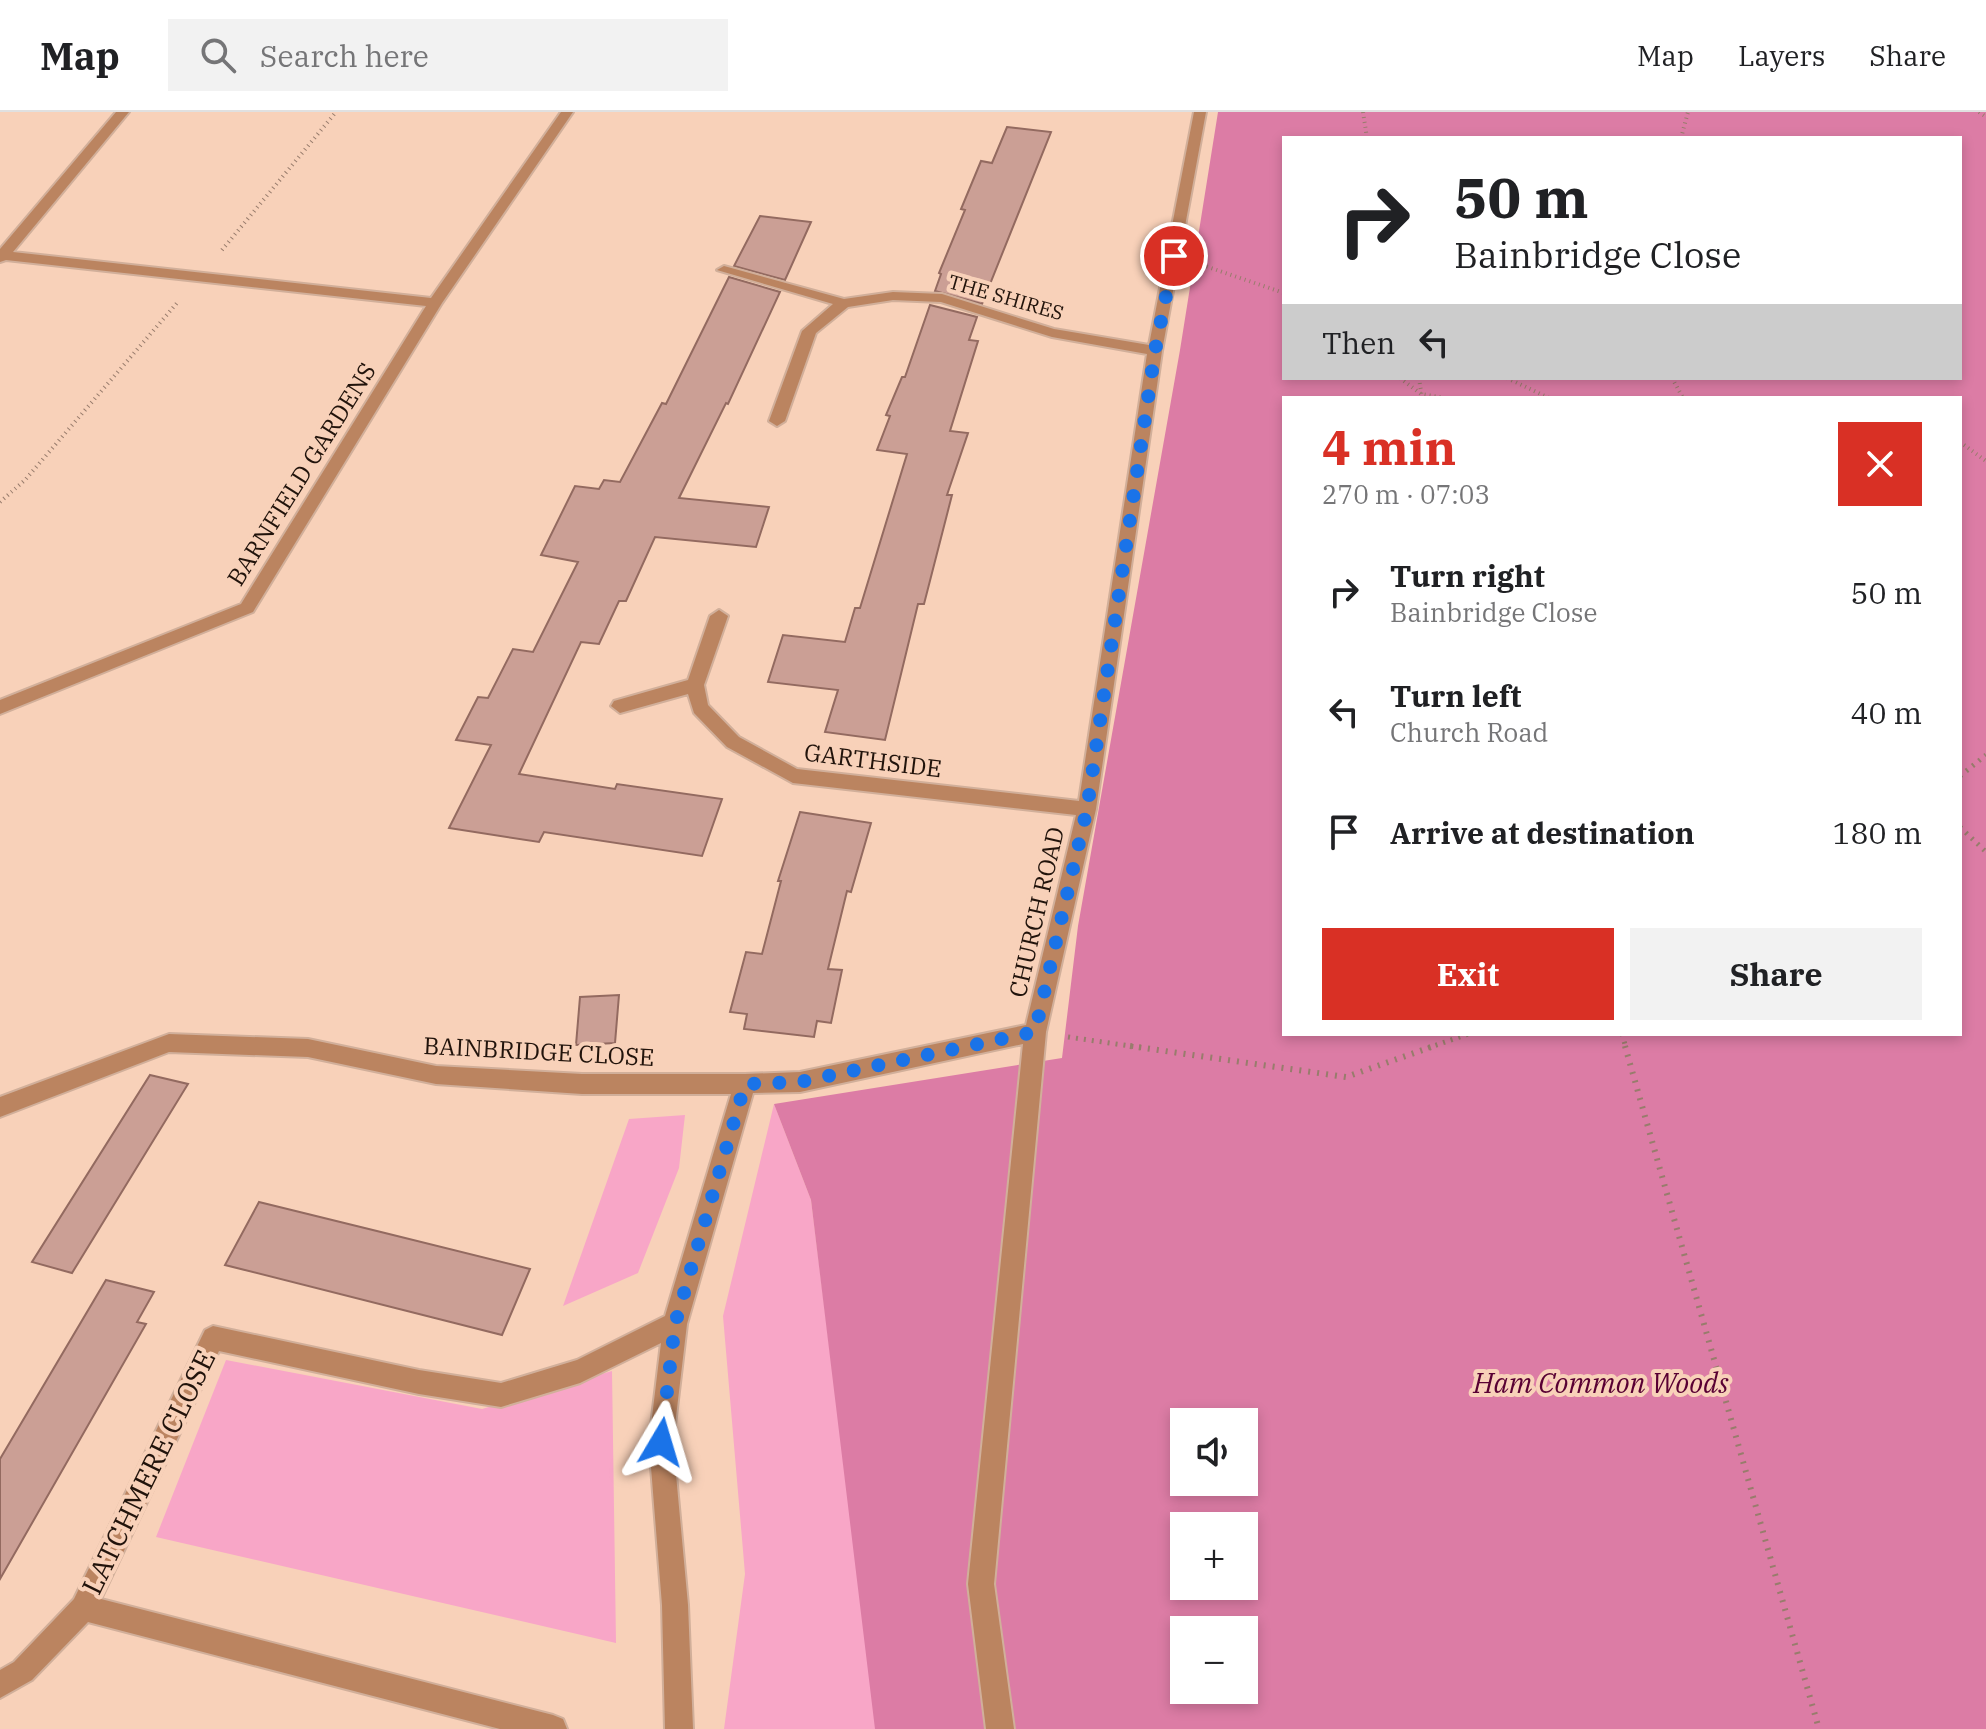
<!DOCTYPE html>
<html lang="en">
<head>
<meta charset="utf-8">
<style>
  body { margin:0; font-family:"IBM Plex Serif",serif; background:#f2f2f2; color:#202124; height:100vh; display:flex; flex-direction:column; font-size:30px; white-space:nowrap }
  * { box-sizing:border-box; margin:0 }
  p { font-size:26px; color:#757577 }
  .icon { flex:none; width:44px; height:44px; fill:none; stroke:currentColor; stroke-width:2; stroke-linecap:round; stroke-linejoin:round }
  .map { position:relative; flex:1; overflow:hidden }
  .panel { position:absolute; left:1282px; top:284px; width:680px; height:640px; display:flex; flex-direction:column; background:#fff; border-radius:0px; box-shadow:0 4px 12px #0003 }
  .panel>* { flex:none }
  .top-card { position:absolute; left:1282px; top:24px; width:680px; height:244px; border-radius:0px; box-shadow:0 4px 12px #0003; background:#fff; color:#202124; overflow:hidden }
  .tools { position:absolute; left:1170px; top:1296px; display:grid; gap:16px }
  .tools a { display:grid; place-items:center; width:88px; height:88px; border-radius:0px; background:#fff; box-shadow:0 4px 12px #0003; font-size:40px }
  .pin { position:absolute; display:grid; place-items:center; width:68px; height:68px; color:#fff; margin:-34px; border:4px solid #fff; border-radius:50%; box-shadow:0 2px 8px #0007 }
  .me { position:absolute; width:88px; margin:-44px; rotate:7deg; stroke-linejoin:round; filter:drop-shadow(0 0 6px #0008) }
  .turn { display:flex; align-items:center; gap:28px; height:168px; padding:0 40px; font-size:36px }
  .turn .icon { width:104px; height:104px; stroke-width:2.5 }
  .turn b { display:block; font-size:56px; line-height:68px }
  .then { display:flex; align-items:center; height:76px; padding:0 40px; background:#0003; gap:16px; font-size:30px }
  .round { display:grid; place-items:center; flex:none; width:84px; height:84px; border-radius:0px; background:#f2f2f2 }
  .head { display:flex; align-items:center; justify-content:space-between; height:136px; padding:0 40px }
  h1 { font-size:48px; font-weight:700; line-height:60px; color:#d93025 }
  .cta { display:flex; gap:16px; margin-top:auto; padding:16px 40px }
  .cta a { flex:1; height:92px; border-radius:0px; background:#d93025; color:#fff; font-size:32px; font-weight:700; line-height:92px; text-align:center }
  .cta a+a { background:#f2f2f2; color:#202124 }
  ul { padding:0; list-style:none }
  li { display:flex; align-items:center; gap:24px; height:120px; padding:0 40px }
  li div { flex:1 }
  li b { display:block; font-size:30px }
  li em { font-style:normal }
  header { display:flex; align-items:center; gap:48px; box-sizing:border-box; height:112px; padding:0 40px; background:#fff; border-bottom:2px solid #e0e0e0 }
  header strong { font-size:38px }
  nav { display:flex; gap:44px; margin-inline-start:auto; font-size:28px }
  .search { width:560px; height:72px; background:#f2f2f2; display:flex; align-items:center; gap:20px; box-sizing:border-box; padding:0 28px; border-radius:0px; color:#757577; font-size:30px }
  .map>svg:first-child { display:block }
  .green { fill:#f8a6c7 }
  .forest { fill:#dc7ca5; fill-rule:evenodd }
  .building { fill:#cb9f95; stroke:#936a60; stroke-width:2 }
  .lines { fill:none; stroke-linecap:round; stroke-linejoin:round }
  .minor-casing { stroke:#d1af9a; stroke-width:4 }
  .path-far2 { stroke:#987c6c; stroke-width:4; stroke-dasharray:1 4; stroke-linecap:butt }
  .path-far1 { stroke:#987c6c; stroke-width:5; stroke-dasharray:2 6; stroke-linecap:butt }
  .path { stroke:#987c6c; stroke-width:6; stroke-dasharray:2 7; stroke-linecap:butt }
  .minor { fill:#bb8460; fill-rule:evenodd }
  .route { stroke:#1a73e8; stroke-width:14; stroke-dasharray:0 25.2 }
  .labels { text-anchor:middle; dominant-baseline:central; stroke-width:8; stroke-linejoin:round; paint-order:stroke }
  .far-street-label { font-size:20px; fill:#21130b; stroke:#f8d1b9 }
  .street-label { font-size:24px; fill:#21130b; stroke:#f8d1b9 }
  .near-park-label { font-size:28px; font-style:italic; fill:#590033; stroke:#f8d1b9 }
  .near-street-label { font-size:28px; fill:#21130b; stroke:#f8d1b9 }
</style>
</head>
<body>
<header>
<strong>Map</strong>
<div class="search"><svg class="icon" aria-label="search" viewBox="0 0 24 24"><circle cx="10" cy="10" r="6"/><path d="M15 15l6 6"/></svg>Search here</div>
<nav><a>Map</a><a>Layers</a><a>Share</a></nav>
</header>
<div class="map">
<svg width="1986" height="1617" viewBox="0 0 1986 1617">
  <rect width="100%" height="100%" fill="#f8d1b9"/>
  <!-- green -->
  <path class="green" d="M774,992L811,1088L877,1617H724L745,1462L723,1204Z
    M685,1003L679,1056L638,1161L563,1194L629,1007Z
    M226,1248L482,1297L612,1259L616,1531L156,1425Z"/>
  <!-- forest -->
  <path class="forest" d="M1218,0H1986V1617H875L811,1088L774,992L1062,946L1078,814L1180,238ZM1284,26H1960V266H1284ZM1284,286H1960V922H1284ZM1184,1310H1244V1370H1184ZM1184,1414H1244V1474H1184ZM1184,1518H1244V1578H1184Z"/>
  <!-- building -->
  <path class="building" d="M1007,15L1051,20L982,192L935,179L941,162L939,161L965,98L961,97L981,49L992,51Z
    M760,104L811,110L785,168L734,154Z
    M729,165L780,180L728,292L726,291L679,386L769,395L756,435L655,425L626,489H619L599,532L581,530L519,662L615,677L617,672L722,687L702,744L544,720L539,730L449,716L491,633L456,628L478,585L488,586L513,537L533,540L578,450L541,443L575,374L599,377L604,368L620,370L662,291L666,292Z
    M930,193L977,205L969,228L978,229L950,319L968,321L947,383H952L924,492H918L885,628L825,620L838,578L768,570L783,523L845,530L855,496H860L907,342L877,338L890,304L886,303L902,265H905Z
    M800,700L871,711L851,780L847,779L828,857L842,858L831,911L817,909L814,925L744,917L747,902L730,900L746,840L762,842L781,769H778Z
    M619,883L615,931L576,933L580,885Z
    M150,963L188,972L72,1161L32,1150Z
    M259,1090L385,1121L530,1157L502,1223L225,1153Z
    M106,1168L154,1180L137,1210L146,1212L0,1467V1347Z"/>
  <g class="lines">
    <!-- minor casing -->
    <g class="minor-casing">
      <path id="minor" d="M116,0H129L13,140L431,186L561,0H573L442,191L253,500L0,602V588L241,492L426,194L6,148L0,150V137Z
        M1194,0H1206L1162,239L1096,697L1046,920L994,1472L1014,1617H986L968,1472L1023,932L800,980L753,981L687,1212L673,1330L688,1493L693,1617H665L662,1493L649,1330L661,1231L580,1271L501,1295L419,1282L219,1239L101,1487L553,1603L563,1607L567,1617H500L88,1510L32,1568L0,1586V1558L14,1550L74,1487L205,1218L213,1214L419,1258L501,1271L577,1248L665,1204L731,982H582L436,972L308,945L169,940L0,1005V985L169,922L308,927L436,954L582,962H745L800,960L1026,913L1076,703L793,671L727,635L694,601L688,582L620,601L611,594L614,589L688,568L710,504L719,498L728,504L704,573L708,593L739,625L797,657L1079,689L1147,242L1052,225L941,190L893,188L848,195L816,221L785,309L777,314L769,309L802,219L833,192L717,158L724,154L844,187L893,180L942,182L1054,217L1149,233Z"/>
    </g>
    <!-- path-far2 -->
    <path class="path-far2" d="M1363,0L1367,26
      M1979,0L1986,5
      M1681,26L1688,0
      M222,138L336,0
      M1202,153L1284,181
      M1400,266L1421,282L1445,286
      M1419,266L1422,286
      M1507,266L1549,286
      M1672,266L1683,286
      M1960,330L1986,349
      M0,390L25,368L177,191"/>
    <!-- path-far1 -->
    <path class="path-far1" d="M1960,664L1986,643
      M1960,715L1986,740
      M1622,922L1626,936
      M1068,925L1144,936
      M1428,936L1468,922"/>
    <!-- path -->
    <path class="path" d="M1130,934L1346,965L1434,934
      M1625,934L1819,1617"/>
    <!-- minor -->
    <use href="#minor" class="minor"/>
  </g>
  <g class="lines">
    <!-- route -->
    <path class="route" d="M661,1330L675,1212L745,972L800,970L1035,920L1087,697L1155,239L1174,144"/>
  </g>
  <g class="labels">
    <!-- far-street labels -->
    <g class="far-street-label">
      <text transform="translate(1006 185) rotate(16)">THE SHIRES</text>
    </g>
    <!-- street labels -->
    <g class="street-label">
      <text transform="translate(301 362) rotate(-58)">BARNFIELD GARDENS</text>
      <text transform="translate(873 648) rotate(7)">GARTHSIDE</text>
      <text transform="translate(1036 800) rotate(-77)">CHURCH ROAD</text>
      <text transform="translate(539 939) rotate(3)">BAINBRIDGE CLOSE</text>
    </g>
    <!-- near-park labels -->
    <g class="near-park-label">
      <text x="1601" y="1270">Ham Common Woods</text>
    </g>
    <!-- near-street labels -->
    <g class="near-street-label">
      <text transform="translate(148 1360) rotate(-64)">LATCHMERE CLOSE</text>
    </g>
  </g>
</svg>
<div class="tools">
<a><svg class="icon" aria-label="sound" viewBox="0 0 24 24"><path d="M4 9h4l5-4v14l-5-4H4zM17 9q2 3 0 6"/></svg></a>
<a>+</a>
<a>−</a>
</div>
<div class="pin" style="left:1174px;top:144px;background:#d93025"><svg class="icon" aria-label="arrive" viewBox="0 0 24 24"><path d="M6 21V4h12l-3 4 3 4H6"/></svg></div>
<svg class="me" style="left:661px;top:1330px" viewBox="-20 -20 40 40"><path d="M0-17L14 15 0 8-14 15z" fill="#1a73e8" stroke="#fff" stroke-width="4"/></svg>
<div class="top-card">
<div class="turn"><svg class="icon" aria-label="right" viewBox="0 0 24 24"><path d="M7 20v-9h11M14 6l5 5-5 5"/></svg><div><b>50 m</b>Bainbridge Close</div></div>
<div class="then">Then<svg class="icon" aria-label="left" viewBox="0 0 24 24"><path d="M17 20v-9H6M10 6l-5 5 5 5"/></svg></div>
</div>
<section class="panel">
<div class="head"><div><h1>4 min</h1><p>270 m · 07:03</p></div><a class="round" style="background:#d93025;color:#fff"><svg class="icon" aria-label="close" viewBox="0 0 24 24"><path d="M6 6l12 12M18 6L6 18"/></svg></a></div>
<ul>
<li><svg class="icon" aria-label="right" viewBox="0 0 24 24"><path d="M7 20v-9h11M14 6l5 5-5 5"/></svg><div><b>Turn right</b><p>Bainbridge Close</p></div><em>50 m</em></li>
<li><svg class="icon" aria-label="left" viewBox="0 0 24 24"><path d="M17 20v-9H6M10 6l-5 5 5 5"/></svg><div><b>Turn left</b><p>Church Road</p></div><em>40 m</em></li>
<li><svg class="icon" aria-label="arrive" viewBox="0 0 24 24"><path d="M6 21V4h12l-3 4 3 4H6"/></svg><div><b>Arrive at destination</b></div><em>180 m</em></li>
</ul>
<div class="cta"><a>Exit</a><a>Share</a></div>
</section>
</div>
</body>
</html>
